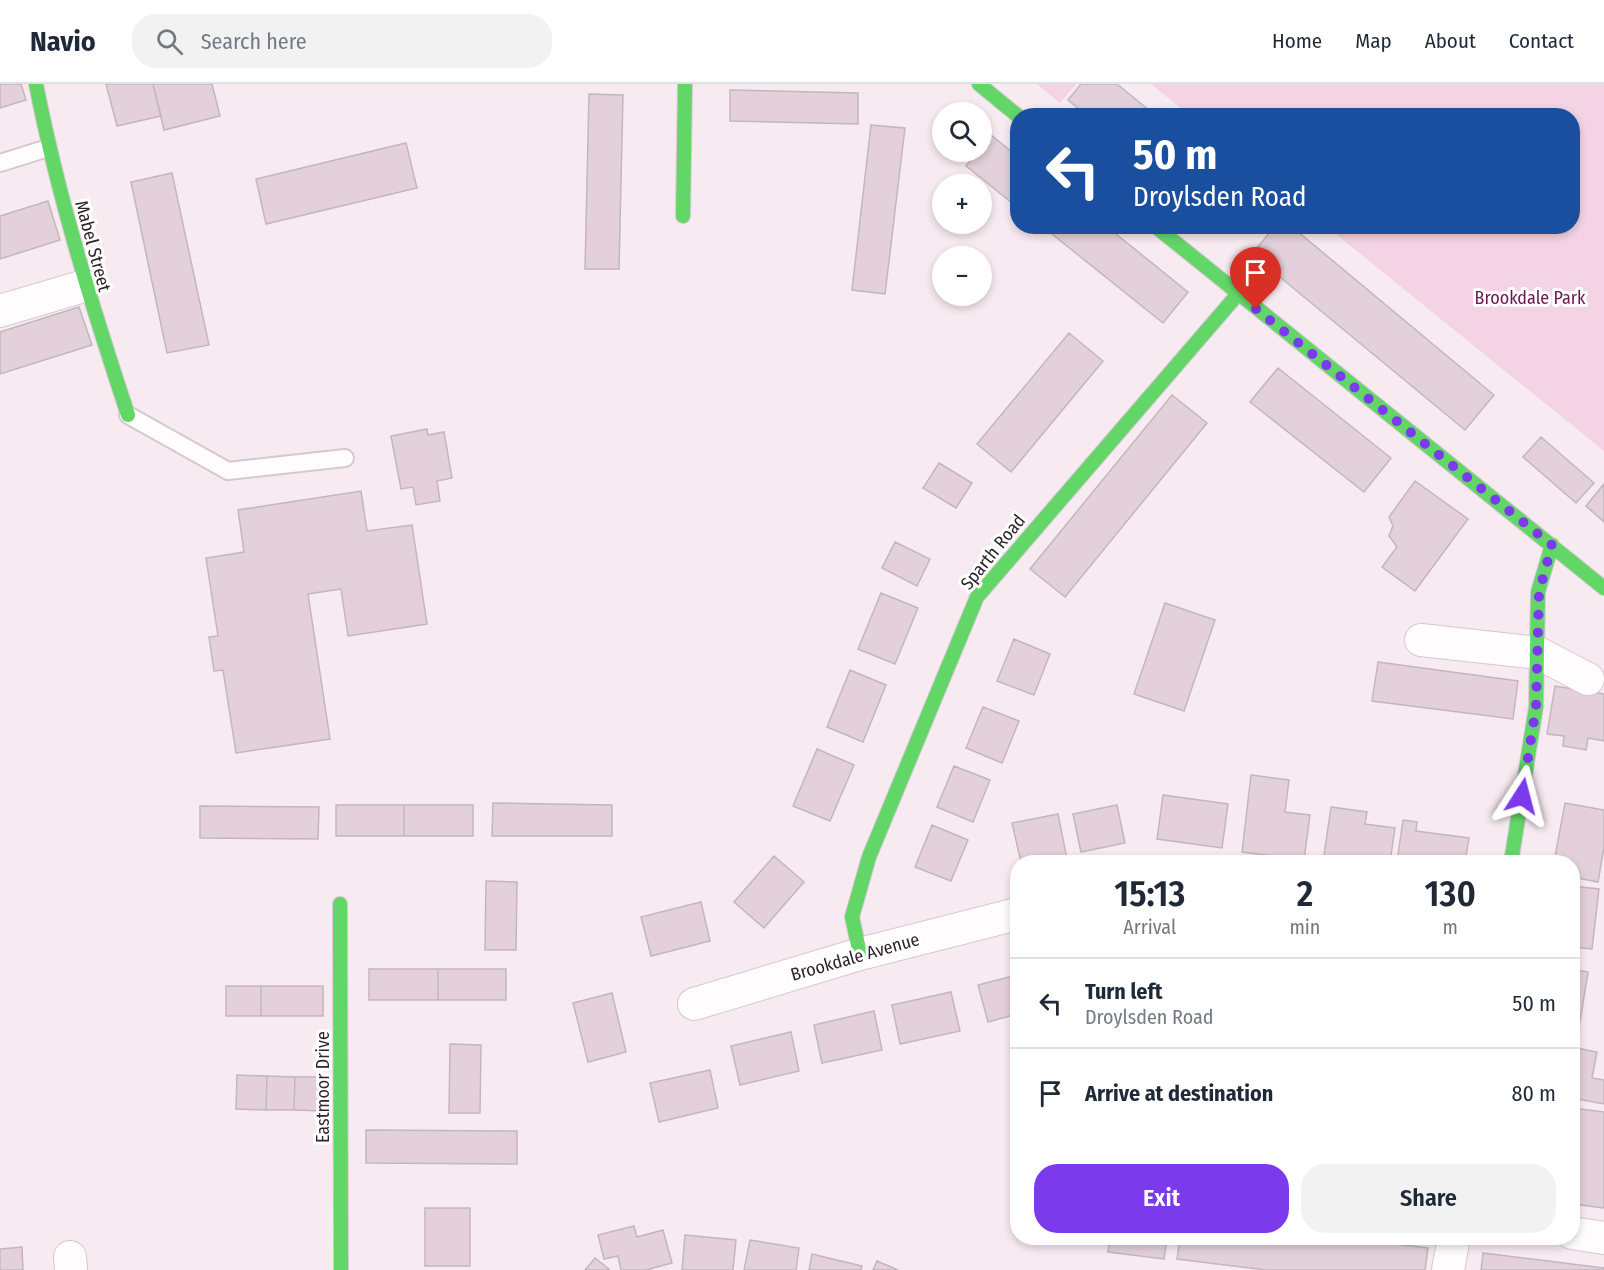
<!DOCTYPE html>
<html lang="en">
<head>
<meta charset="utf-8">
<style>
  body { margin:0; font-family:"Fira Sans Condensed",sans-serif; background:#f2f2f3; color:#1f2937; height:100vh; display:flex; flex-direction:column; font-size:22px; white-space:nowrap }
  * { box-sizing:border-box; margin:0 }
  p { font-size:20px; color:#747a83 }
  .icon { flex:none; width:33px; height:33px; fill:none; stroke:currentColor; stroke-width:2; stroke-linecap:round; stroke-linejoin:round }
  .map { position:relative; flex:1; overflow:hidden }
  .panel { position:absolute; left:1010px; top:771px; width:570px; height:390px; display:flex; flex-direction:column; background:#fff; border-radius:24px; box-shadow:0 3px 9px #0003 }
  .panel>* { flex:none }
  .hud { position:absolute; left:1010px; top:24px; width:570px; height:126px; border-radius:24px; box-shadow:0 3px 9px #0003; background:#1a4fa0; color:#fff; overflow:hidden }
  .tools { position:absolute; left:932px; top:18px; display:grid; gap:12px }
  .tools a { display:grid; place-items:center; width:60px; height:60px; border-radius:50%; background:#fff; box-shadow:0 3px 9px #0003; font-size:30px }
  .pin { position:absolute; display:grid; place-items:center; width:51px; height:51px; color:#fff; margin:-62px -26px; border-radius:50% 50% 50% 0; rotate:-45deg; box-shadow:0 0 6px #0007 }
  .pin .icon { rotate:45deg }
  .me { position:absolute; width:66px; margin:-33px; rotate:9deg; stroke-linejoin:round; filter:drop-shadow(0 0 4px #0008) }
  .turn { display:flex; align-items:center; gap:21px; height:126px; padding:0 24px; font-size:27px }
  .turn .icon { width:78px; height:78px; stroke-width:2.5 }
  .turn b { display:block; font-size:42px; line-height:51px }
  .eta { display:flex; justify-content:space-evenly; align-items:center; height:102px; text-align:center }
  .eta b { font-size:36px; font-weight:600; line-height:42px }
  .action { display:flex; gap:12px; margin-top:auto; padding:12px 24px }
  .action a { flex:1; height:69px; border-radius:24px; background:#7c3aed; color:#fff; font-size:24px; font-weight:600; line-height:69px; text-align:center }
  .action a+a { background:#f2f2f3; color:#1f2937 }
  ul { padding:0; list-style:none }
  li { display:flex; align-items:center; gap:18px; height:90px; padding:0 24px; border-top:2px solid #e0e1e3 }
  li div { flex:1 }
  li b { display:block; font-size:22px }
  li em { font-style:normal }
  header { display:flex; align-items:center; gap:36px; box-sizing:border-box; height:84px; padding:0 30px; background:#fff; border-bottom:2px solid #e0e1e3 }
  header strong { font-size:28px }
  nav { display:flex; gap:33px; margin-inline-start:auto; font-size:21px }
  .search { width:420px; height:54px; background:#f2f2f3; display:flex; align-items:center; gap:15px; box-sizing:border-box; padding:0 21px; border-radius:24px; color:#747a83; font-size:22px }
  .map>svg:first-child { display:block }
  .green { fill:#f4d3e5 }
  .building { fill:#e3d0da; stroke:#c2b7bd; stroke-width:1.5 }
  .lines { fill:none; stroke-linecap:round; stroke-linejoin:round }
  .lane-casing { stroke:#d4c9cf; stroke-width:20 }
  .street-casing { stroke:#d4c9cf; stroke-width:34 }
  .fast-casing { stroke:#d4c9cf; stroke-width:16 }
  .lane { stroke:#fefcfd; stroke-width:16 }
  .street { stroke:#fefcfd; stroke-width:32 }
  .fast { stroke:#63d668; stroke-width:14 }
  .route { stroke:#7c3aed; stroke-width:10; stroke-dasharray:0 18 }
  .labels { text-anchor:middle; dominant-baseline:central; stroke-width:6; stroke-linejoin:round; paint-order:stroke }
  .street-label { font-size:18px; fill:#2d2329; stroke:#fff }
  .park-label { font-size:18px; fill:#69194f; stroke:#fff }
</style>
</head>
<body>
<header>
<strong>Navio</strong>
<div class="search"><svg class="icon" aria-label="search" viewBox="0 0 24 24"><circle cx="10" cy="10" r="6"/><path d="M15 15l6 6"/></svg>Search here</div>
<nav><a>Home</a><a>Map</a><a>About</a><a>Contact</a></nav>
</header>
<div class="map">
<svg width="1604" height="1186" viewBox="0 0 1604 1186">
  <rect width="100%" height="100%" fill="#f8eaf1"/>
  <!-- green -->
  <path class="green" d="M1037,0H1076L1060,19Z
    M1151,0H1604V367L1327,143L1572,142V32L1189,31Z"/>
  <!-- building -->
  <path class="building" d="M0,0H21L26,16L0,24Z
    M106,0H153L161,32L117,42Z
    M153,0H212L220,32L164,46Z
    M1081,0H1117L1156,32H1087L1068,16Z
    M730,6L858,9V40L730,37Z
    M589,10L623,11L619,185H585Z
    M871,41L905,44L885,210L852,206Z
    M991,51L1017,72V123L966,82L977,68H981V63Z
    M406,59L417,104L266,140L256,95Z
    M172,89L209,261L167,269L131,98Z
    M48,117L60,156L0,175V132Z
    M1042,142H1106L1188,208L1163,239Z
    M1275,142H1291L1494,311L1465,346L1252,170Z
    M79,223L92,261L0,290V248Z
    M1069,249L1103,277L1011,388L977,360Z
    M1278,284L1391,374L1364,408L1250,318Z
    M1172,311L1207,339L1065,513L1030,485Z
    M427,345L428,351L444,348L452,394L437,397L440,417L416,421L413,403L401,405L391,352Z
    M1541,353L1594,399L1576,419L1523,373Z
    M939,379L972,399L956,424L923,404Z
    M1415,397L1468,435L1415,507L1382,483L1397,463L1389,452L1393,442L1389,433Z
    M1604,400V438L1586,422Z
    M361,407L367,447L412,441L427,540L348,552L341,505L308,510L330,655L236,669L223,586L214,587L209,553L218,552L206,474L244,468L238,426Z
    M895,458L930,475L917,502L882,484Z
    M881,509L918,524L895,580L858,565Z
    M1165,519L1215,536L1184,627L1134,610Z
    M1014,555L1050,570L1034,611L997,597Z
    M1378,578L1518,597L1513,635L1372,617Z
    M850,586L886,601L863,658L827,643Z
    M1555,602L1604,610V657L1588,654L1586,666L1563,662L1564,652L1547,650Z
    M983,623L1019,637L1002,679L966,664Z
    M817,665L854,681L830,737L793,722Z
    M954,682L990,696L973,738L937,723Z
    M1251,691L1289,696L1285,728L1310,731L1304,776L1242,768Z
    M1163,711L1228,720L1222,764L1157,755Z
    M493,719L612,721V752H492Z
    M1565,719L1604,726V763L1598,798L1572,793V778H1554Z
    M336,721H404V752H336Z
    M404,721H473V752H404Z
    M1117,721L1125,759L1081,768L1073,730Z
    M200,722L319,723L318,755L200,754Z
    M1331,723L1367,728L1365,740L1395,744L1390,778H1323Z
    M1058,730L1067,775L1048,778H1021L1012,739Z
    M1403,736L1417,738L1416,747L1469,754L1465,778H1397Z
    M932,741L968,756L951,797L915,783Z
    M774,772L804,798L764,844L734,818Z
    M486,797L517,798L516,866H485Z
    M1572,802L1599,805L1592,865L1572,863Z
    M701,818L710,857L651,872L641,833Z
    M369,885H438V916H369Z
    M438,885H506V916H438Z
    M1572,885L1588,888L1579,944L1572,943Z
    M1017,891V930L988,938L978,901Z
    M226,902H261V932H226Z
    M261,902H323V932H261Z
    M951,908L960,947L900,960L892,921Z
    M612,909L626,968L588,978L573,919Z
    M874,927L882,966L822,979L814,941Z
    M791,948L799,987L740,1001L731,962Z
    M450,960L481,961L480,1029H449Z
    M1572,963L1597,968L1592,994L1604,996V1020L1572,1014Z
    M710,986L718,1024L659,1038L650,999Z
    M237,991L267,992L266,1026L236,1025Z
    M267,992L295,993L294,1026H266Z
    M295,993H323L322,1027L294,1026Z
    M1572,1024L1604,1028V1124L1572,1120Z
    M366,1046L517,1047V1080L366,1079Z
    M425,1124H470V1182H425Z
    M634,1142L637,1153L663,1146L672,1179L646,1186H621L618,1172L604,1175L598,1151Z
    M685,1151L736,1156L733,1186H682Z
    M1110,1154H1167L1164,1175L1108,1168Z
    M1180,1154H1345L1428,1164L1425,1186H1266L1177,1175Z
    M750,1156L799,1164L796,1186H744Z
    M22,1163L23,1186H0V1165Z
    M1483,1169L1604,1184V1186H1481Z
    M812,1170L862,1182L861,1186H809Z
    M595,1174L609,1185L608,1186H585Z
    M877,1177L898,1186H873Z"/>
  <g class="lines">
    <!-- lane casing -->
    <g class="lane-casing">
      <path id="lane" d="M0,79L48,64
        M128,331L228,387L345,374"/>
    </g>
    <!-- street casing -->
    <g class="street-casing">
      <path id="street" d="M0,227L84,202
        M1421,556L1538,569L1588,595
        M694,920L860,870L1017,830
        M1572,1149L1604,1154
        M70,1173L71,1186
        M1448,1186L1454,1154"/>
    </g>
    <!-- fast casing -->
    <g class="fast-casing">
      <path id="fast" d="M36,0C58,113 92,222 128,331
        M979,0L1018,32
        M683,132L685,0
        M1155,142L1604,504
        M1511,778L1536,623L1538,508L1552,461
        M340,820L341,1186
        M860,870L852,833L869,773L977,513L1238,210"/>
    </g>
    <!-- lane -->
    <use href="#lane" class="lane"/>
    <!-- street -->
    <use href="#street" class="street"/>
    <!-- fast -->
    <use href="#fast" class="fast"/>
  </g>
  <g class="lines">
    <!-- route -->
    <path class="route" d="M1256,225L1552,461L1539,508L1536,623L1522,712"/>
  </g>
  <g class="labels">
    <!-- street labels -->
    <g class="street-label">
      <text transform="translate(93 162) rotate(75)">Mabel Street</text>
      <text transform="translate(993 468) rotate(-51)">Sparth Road</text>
      <text transform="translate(855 873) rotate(-16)">Brookdale Avenue</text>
      <text transform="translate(323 1003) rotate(-90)">Eastmoor Drive</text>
    </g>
    <!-- park labels -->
    <g class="park-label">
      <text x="1530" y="214">Brookdale Park</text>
    </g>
  </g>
</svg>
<div class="tools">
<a><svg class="icon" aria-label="search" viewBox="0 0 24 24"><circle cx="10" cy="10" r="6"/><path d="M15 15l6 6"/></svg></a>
<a>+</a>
<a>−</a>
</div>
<div class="pin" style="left:1256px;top:225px;background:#d93025"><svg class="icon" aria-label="arrive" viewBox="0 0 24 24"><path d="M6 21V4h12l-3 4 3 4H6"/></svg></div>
<svg class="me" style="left:1522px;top:712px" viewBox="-20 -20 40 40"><path d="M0-17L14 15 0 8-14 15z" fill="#7c3aed" stroke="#fff" stroke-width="4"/></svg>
<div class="hud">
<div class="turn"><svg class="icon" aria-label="left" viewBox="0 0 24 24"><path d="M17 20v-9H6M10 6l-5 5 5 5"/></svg><div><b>50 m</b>Droylsden Road</div></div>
</div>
<section class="panel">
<div class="eta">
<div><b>15:13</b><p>Arrival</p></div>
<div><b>2</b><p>min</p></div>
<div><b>130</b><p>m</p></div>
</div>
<ul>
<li><svg class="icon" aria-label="left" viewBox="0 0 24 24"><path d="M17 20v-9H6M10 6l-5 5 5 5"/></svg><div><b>Turn left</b><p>Droylsden Road</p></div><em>50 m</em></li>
<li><svg class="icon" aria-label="arrive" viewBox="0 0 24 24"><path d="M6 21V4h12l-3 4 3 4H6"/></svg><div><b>Arrive at destination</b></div><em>80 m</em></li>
</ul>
<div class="action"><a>Exit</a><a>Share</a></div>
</section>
</div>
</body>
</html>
